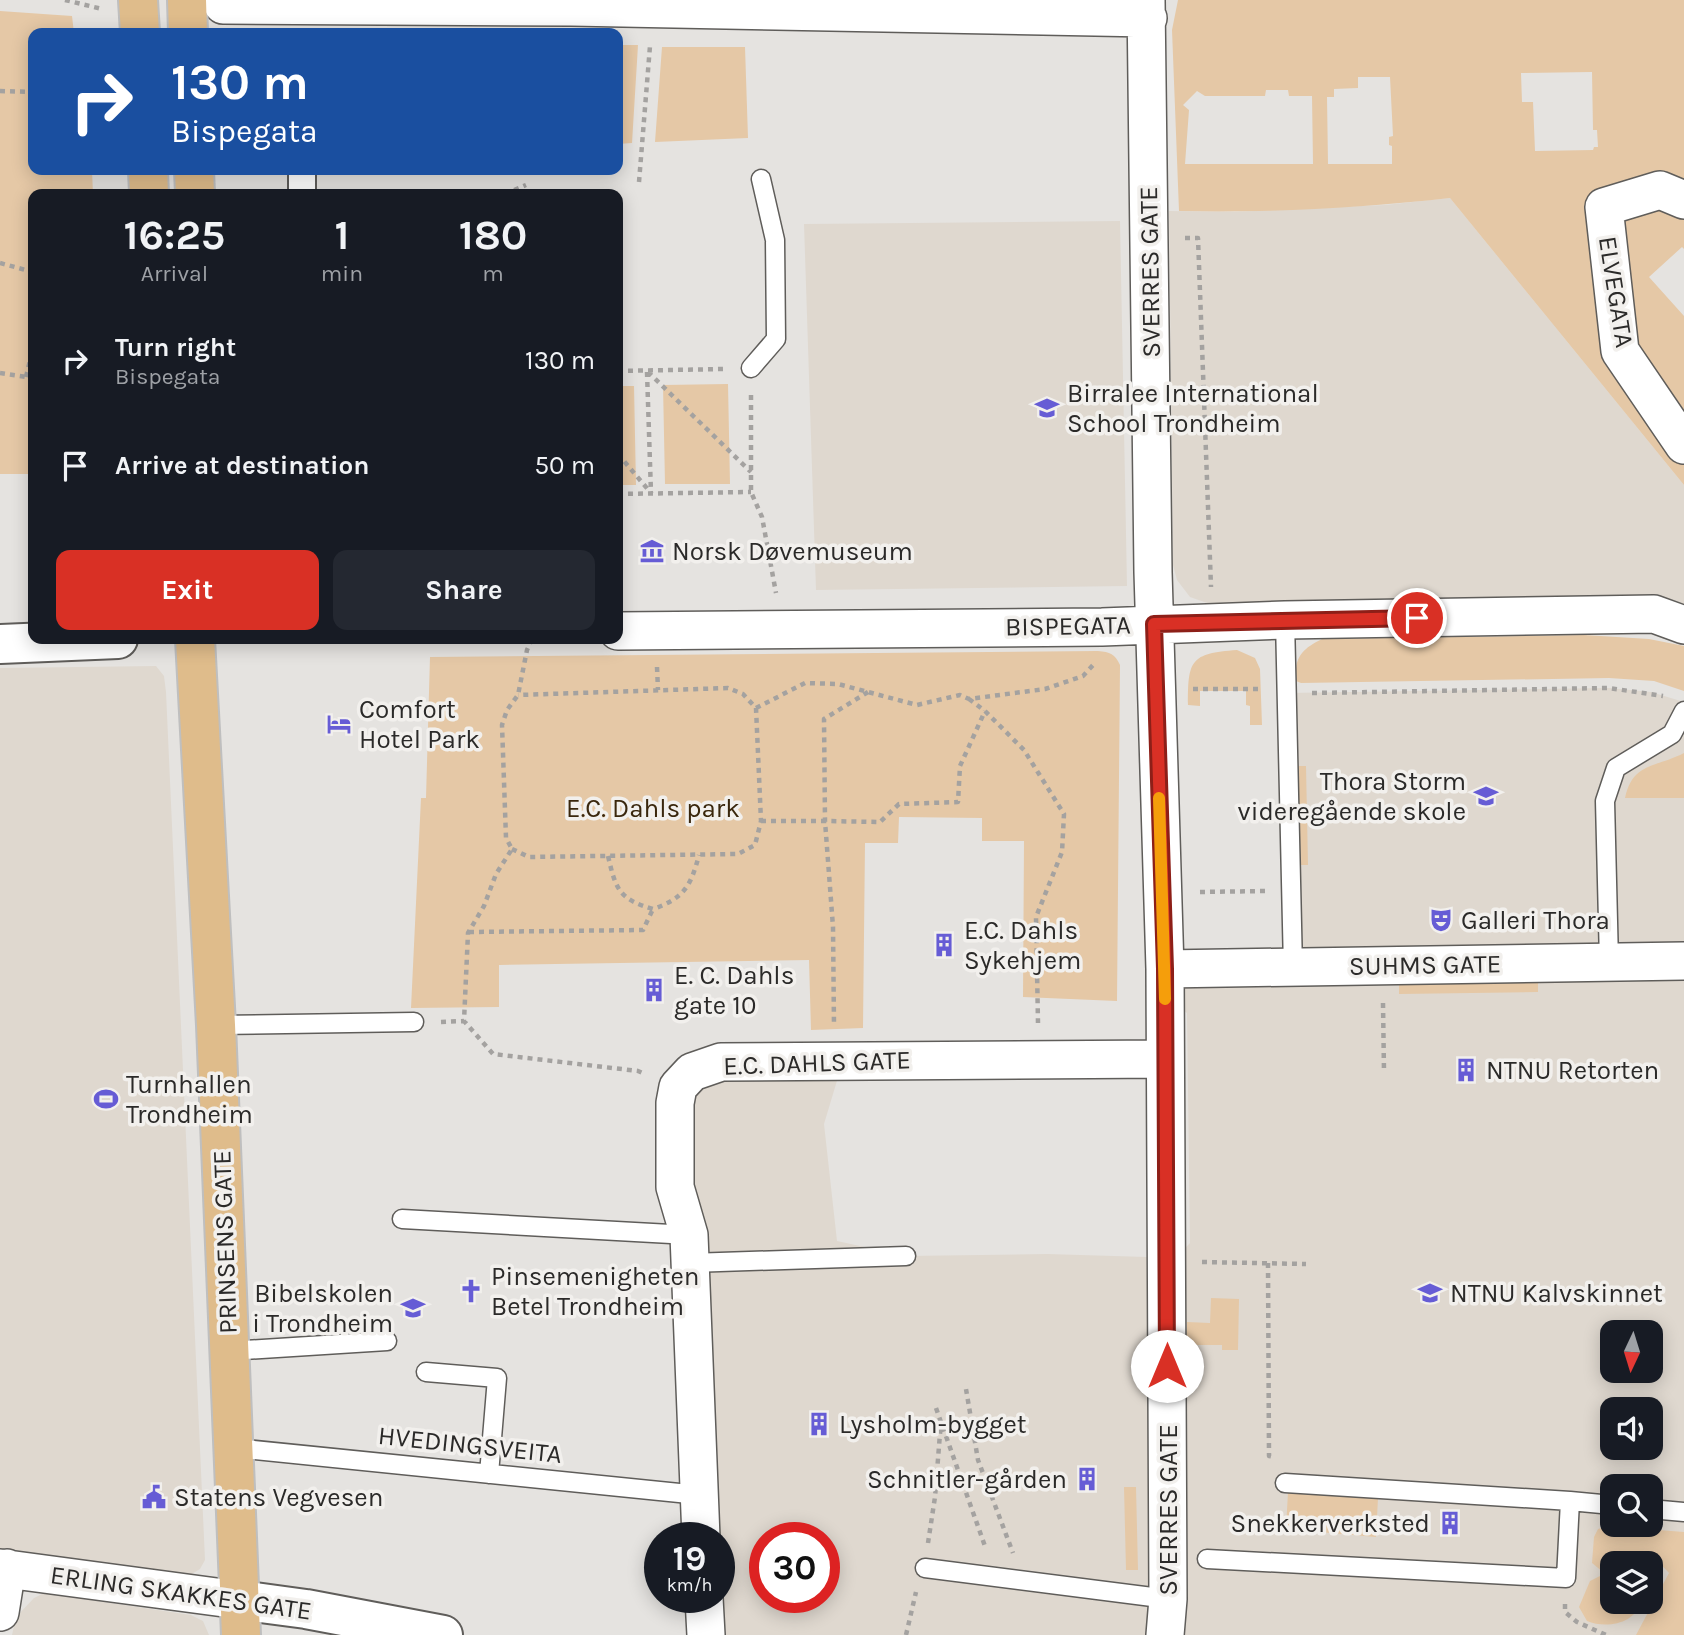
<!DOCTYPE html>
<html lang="en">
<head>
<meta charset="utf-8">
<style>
  body { margin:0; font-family:Karla,sans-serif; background:#242831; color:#f1f3f6; height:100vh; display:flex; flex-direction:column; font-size:26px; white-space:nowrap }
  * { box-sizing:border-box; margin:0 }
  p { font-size:23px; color:#9ea1a6 }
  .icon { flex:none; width:38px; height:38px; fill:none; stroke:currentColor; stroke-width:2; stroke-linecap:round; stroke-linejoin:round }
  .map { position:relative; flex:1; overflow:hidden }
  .details { position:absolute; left:28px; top:189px; width:595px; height:455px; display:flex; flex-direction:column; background:#171b24; border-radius:14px; box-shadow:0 4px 18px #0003 }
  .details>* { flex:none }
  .top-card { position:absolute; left:28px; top:28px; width:595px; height:147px; border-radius:14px; box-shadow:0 4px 18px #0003; background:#1a4fa0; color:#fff; overflow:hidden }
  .needle { width:46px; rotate:184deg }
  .fabs { position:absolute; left:1600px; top:1320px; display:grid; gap:14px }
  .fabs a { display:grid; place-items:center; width:63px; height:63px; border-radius:14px; background:#171b24; box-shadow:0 4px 18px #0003; font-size:35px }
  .speed { position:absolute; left:644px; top:1522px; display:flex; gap:14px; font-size:35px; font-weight:700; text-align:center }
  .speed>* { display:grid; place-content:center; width:91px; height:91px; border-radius:50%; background:#171b24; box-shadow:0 4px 18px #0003; line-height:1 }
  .speed small { font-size:18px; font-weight:400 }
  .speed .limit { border:10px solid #d22; background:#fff; color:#111 }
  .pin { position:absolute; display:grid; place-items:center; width:60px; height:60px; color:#fff; margin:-30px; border:4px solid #fff; border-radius:50%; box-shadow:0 2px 7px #0007 }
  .me { position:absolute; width:77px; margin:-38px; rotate:0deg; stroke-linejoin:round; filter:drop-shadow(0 0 5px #0008) }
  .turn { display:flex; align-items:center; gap:24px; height:147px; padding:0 28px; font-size:32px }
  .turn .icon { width:91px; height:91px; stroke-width:2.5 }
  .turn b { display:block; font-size:49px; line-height:60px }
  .eta { display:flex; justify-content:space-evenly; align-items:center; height:119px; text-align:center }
  .eta b { font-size:42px; font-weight:700; line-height:49px }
  .primary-button { display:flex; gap:14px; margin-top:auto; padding:14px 28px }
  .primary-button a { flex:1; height:80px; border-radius:14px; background:#d93025; color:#fff; font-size:28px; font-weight:700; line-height:80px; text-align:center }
  .primary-button a+a { background:#242831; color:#f1f3f6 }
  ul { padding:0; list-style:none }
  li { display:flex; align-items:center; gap:21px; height:105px; padding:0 28px }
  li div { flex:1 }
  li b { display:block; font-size:26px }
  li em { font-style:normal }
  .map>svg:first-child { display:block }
  .built { fill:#dfd8cf; fill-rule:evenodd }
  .green { fill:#e5c8a6; fill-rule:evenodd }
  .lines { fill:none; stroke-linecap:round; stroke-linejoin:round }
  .service-casing { stroke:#5f5d5a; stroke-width:21 }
  .pedestrian-casing { stroke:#5f5d5a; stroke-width:30 }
  .minor-casing { stroke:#5f5d5a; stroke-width:40 }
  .tertiary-casing { stroke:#5f5d5a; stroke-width:42 }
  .primary-casing { stroke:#bfbfbf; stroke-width:42 }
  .path { stroke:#a4a2a0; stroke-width:4.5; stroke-dasharray:5 5; stroke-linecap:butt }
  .service { stroke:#fff; stroke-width:18 }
  .pedestrian { stroke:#fff; stroke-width:26 }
  .minor { stroke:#fff; stroke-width:37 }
  .tertiary { stroke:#fff; stroke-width:38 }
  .primary { stroke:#dfbc8b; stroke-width:38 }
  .route-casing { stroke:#8d1f18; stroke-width:18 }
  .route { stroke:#d93025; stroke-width:12 }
  .slow { stroke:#f59e0b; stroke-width:12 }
  .labels { text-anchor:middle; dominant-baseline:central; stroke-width:7; stroke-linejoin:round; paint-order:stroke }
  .street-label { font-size:26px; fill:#2b2a29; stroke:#f2f0ed }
  .poi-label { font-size:26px; fill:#2b2a29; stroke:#f2f0ed; text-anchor:start }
  .park-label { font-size:26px; fill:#3a270d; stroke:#f2f0ed }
</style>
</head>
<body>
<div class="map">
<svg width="1684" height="1635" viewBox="0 0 1684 1635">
  <rect width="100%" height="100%" fill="#e5e3e0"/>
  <!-- built -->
  <path class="built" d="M1450,198L1684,485V604L1670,599L1210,604L1190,597L1177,580L1173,565L1169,211L1235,212L1385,205Z
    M1120,221L1127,586L816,590L804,224Z
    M156,666L164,676L166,692L205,1560L200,1569L185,1578L0,1550V668Z
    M1609,688L1651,692L1684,702V947L1292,953L1286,693Z
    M1684,974V1635H1178L1176,1258L1190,1243L1187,1013L1174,1004L1183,984ZM1612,1332H1650V1370H1612ZM1612,1409H1650V1447H1612ZM1612,1486H1650V1524H1612ZM1612,1563H1650V1601H1612Z
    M839,1074L824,1124L837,1241L906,1256L1047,1254L1147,1257L1150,1588L1146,1635H719V1538H715L689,1104L702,1080ZM765,1538H824V1598H765Z
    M44,1593L191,1615L203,1621L209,1635H12L16,1617L34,1598Z"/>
  <!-- green -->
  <path class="green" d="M1178,0H1684V249L1682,247L1649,277L1684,316V485L1450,198C1360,208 1269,213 1179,211L1172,30ZM1592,72L1593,130H1597L1598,147H1594L1593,150L1535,151L1533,102H1522L1521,73ZM1358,77H1390L1393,136L1389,137V145L1392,146V164H1328L1327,97H1334V89L1358,88ZM1266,90H1288L1289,96H1312L1313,164H1185L1189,110L1183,105L1197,91L1205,96H1265Z
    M0,11L72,16L74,33H33V170H92L93,194H33V474H0Z
    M618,45H638L632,143L618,144Z
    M662,47H745L748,138L655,142Z
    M728,384L730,484H665L663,385Z
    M618,386H634L636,485H618Z
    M1584,635L1649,639L1684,646V691L1654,681L1609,678L1301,683L1296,681C1294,657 1302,649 1322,639Z
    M1237,650L1255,658L1260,669L1262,725H1250V706L1246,705V691H1200V706L1188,705C1188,661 1190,653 1237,650Z
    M1098,651C1110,652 1115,654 1120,665L1117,1001L1023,997L1024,841H982V818L899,817L898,843H865L863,1028L811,1030L809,960L499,965V1007L411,1008L421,798H426L430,657Z
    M1684,753V798H1625C1633,762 1655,768 1684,753Z
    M1298,766H1306L1308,865H1300Z
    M1538,974V992L1399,994V976Z
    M1211,1298L1239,1299L1238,1350H1222V1345H1186L1187,1322L1210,1323Z
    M1124,1487H1136L1138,1570H1126Z
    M1288,1492L1378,1498L1376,1537L1286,1529Z
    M1608,1526L1684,1532V1635H1636L1669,1573C1653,1553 1636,1558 1614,1560L1603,1572L1592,1563L1594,1537L1598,1529Z
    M1600,1576L1605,1579V1588L1612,1593V1601H1641C1636,1624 1606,1629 1587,1621L1579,1607L1590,1581Z"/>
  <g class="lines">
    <!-- service casing -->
    <g class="service-casing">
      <path id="service" d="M751,368L776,339L775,240L761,179
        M1285,620L1293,968
        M1609,962L1605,801L1616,768L1672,734L1684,711
        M216,1025L414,1022
        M402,1219L689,1235
        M690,1263L906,1256
        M229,1351L387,1341
        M426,1372L497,1378L489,1474
        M235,1448L699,1495
        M1285,1483L1570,1501
        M1650,1509L1684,1512
        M1207,1559L1566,1578L1570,1501L1612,1505
        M925,1568L1168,1599"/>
    </g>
    <!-- pedestrian casing -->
    <g class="pedestrian-casing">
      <path id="pedestrian" d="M302,194V170"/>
    </g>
    <!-- minor casing -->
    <g class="minor-casing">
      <path id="minor" d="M1146,0L1153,572L1165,969L1168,1599L1165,1635
        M223,5L571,7L1148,18
        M1684,200L1660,190L1604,207L1620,351L1684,445
        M618,631L1102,627L1285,620L1654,614L1684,625
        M1165,969L1684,961
        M701,1538L689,1235L675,1187V1103L678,1087L692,1072L721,1062L1165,1059
        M0,1568L239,1600
        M704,1598L706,1635
        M0,1612L7,1568"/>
    </g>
    <!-- tertiary casing -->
    <g class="tertiary-casing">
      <path id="tertiary" d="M0,644L118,639
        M239,1600L306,1609L443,1635"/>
    </g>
    <!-- primary casing -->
    <g class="primary-casing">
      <path id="primary" d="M138,0L140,33
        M187,0L188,33
        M148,170L149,194
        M194,170L195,194
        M195,639L216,1025L241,1635"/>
    </g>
    <!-- path -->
    <path class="path" d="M65,0L102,9
      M0,91L33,92
      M639,182L650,46
      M505,194L526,185
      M1185,238H1198L1211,587
      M0,263L33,272
      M618,371L724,369
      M647,372L651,493
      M648,372L751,472
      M0,373L26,377L33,381
      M26,377L33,348
      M751,395V492L762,517L776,593
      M618,454L651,493
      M618,494L751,492
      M532,639L527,650L518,695L507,710L502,725L506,838L512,849L496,874L484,906L468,933L464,1021L493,1054L638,1071L645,1074
      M657,667L658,690
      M1193,689H1258
      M868,692L824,719L825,821L880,822L899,804L958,802L960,766L985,711
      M1312,693L1609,688L1663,696
      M969,699L985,711L1024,750L1064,814L1062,852L1036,917L1038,1023
      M756,708L805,683L838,684L917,705L960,695L969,699L1045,689L1083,676L1094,664
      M761,821H825L833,927L834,1026
      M512,849L529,857L738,854L755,845L761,821L756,708L743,694L728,688L518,695
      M608,856C616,890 619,899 653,909C685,898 691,885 699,855
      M1200,892L1265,891
      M469,932L643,930L653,909
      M1383,1003L1384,1072
      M441,1022L464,1021
      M1202,1262L1306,1264
      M1268,1263L1269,1456L1274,1457
      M966,1389L978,1460L1013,1553
      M936,1408L986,1549
      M928,1543L935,1497L941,1421
      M1565,1604V1612L1577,1622L1606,1635
      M906,1635L916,1592"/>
    <!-- service -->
    <use href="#service" class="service"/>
    <!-- pedestrian -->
    <use href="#pedestrian" class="pedestrian"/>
    <!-- minor -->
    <use href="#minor" class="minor"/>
    <!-- tertiary -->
    <use href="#tertiary" class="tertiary"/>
    <!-- primary -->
    <use href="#primary" class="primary"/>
  </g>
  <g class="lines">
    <!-- route casing -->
    <g class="route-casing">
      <path id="route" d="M1167,1366L1165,969L1154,624L1417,618"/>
    </g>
    <!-- route -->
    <use href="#route" class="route"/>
    <!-- slow -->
    <path class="slow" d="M1159,798L1165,999"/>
  </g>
  <!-- icons -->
  <defs>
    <g id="school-bare" transform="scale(1.89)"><path d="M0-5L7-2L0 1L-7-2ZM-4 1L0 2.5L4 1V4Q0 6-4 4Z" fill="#665cd5" stroke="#f2f0ed" stroke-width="2.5" paint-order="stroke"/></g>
    <g id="museum-bare" transform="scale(1.89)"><path d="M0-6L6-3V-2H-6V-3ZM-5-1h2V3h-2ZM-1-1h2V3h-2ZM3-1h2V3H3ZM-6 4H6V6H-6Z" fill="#665cd5" stroke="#f2f0ed" stroke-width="2.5" paint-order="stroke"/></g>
    <g id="hotel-bare" transform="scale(1.89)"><path d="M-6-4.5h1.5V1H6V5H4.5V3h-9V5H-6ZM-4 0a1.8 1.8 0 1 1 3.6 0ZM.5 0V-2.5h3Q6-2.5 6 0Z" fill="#665cd5" stroke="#f2f0ed" stroke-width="2.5" paint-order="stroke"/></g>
    <g id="theatre-bare" transform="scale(1.89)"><path d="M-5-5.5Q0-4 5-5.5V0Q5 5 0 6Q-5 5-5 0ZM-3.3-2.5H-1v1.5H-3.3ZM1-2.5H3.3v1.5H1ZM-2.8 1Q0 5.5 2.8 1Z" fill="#665cd5" stroke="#f2f0ed" stroke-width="2.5" paint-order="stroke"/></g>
    <g id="building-bare" transform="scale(1.89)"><path d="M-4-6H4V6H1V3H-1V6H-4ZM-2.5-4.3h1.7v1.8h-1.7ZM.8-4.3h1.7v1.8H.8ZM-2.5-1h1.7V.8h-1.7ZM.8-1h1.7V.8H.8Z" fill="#665cd5" stroke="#f2f0ed" stroke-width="2.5" paint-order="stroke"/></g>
    <g id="stadium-bare" transform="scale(1.89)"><path d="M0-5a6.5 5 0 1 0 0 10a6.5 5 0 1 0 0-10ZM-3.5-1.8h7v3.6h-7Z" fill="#665cd5" stroke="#f2f0ed" stroke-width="2.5" paint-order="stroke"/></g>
    <g id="church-bare" transform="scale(1.89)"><path d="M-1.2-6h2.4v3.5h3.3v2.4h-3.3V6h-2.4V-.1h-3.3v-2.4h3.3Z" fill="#665cd5" stroke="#f2f0ed" stroke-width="2.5" paint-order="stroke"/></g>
    <g id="university-bare" transform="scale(1.89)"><path d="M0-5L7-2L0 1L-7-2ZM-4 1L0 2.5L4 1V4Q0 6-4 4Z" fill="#665cd5" stroke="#f2f0ed" stroke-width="2.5" paint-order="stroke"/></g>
    <g id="civic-bare" transform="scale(1.89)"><path d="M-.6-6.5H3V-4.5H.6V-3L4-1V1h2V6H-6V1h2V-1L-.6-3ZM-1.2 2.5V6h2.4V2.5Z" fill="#665cd5" stroke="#f2f0ed" stroke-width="2.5" paint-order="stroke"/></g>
  </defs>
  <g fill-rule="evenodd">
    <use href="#school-bare" x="1047" y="408"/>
    <use href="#museum-bare" x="652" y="551"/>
    <use href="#hotel-bare" x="339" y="724"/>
    <use href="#school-bare" x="1486" y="796"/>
    <use href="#theatre-bare" x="1441" y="920"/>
    <use href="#building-bare" x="944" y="945"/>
    <use href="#building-bare" x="654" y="990"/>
    <use href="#building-bare" x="1466" y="1070"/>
    <use href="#stadium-bare" x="106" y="1099"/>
    <use href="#church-bare" x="471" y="1291"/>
    <use href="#university-bare" x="1430" y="1293"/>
    <use href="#school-bare" x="413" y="1308"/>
    <use href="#building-bare" x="819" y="1424"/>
    <use href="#building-bare" x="1087" y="1479"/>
    <use href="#civic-bare" x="154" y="1497"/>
    <use href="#building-bare" x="1450" y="1523"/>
  </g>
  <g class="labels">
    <!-- street labels -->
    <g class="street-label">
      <text transform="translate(1150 272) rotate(-91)">SVERRES GATE</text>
      <text transform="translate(1616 292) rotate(81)">ELVEGATA</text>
      <text transform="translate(1068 626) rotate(-1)">BISPEGATA</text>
      <text transform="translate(1425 965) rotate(-1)">SUHMS GATE</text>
      <text transform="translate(817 1063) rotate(-2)">E.C. DAHLS GATE</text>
      <text transform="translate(225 1242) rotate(-92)">PRINSENS GATE</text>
      <text transform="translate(470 1445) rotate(6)">HVEDINGSVEITA</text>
      <text transform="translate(1168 1510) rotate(-90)">SVERRES GATE</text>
      <text transform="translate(181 1593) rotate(8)">ERLING SKAKKES GATE</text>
    </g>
    <!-- poi labels -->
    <g class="poi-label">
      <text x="1067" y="393">Birralee International<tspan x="1067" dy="30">School Trondheim</tspan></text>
      <text x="672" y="551">Norsk Døvemuseum</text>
      <text x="359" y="709">Comfort<tspan x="359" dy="30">Hotel Park</tspan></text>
      <text x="1466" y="781" text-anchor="end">Thora Storm<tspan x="1466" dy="30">videregående skole</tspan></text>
      <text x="1461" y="920">Galleri Thora</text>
      <text x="964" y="930">E.C. Dahls<tspan x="964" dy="30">Sykehjem</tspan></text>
      <text x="674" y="975">E. C. Dahls<tspan x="674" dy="30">gate 10</tspan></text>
      <text x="1486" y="1070">NTNU Retorten</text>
      <text x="126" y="1084">Turnhallen<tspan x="126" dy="30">Trondheim</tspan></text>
      <text x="491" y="1276">Pinsemenigheten<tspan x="491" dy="30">Betel Trondheim</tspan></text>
      <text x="393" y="1293" text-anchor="end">Bibelskolen<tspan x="393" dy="30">i Trondheim</tspan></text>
      <text x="1450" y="1293">NTNU Kalvskinnet</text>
      <text x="839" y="1424">Lysholm-bygget</text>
      <text x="1067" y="1479" text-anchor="end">Schnitler-gården</text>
      <text x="174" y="1497">Statens Vegvesen</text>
      <text x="1430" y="1523" text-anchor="end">Snekkerverksted</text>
    </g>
    <!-- park labels -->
    <g class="park-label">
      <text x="653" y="808">E.C. Dahls park</text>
    </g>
  </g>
</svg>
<div class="fabs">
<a><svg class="needle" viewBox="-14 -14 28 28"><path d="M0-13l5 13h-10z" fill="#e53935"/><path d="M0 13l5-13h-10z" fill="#9ea1a6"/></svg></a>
<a><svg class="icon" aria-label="sound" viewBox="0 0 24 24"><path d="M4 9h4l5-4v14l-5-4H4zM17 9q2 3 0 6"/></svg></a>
<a><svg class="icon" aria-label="search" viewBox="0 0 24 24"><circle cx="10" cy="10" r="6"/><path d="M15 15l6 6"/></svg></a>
<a><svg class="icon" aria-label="layers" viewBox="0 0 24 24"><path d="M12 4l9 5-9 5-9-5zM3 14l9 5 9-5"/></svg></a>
</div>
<div class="speed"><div>19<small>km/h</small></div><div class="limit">30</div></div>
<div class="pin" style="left:1417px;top:618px;background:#d93025"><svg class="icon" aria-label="arrive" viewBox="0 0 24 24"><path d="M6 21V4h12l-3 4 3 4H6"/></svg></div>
<svg class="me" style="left:1167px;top:1366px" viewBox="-20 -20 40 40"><circle r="19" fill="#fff"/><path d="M0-13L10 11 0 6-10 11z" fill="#d93025"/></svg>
<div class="top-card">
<div class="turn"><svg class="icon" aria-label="right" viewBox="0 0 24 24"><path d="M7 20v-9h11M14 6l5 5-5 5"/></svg><div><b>130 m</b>Bispegata</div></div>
</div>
<section class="details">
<div class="eta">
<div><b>16:25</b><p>Arrival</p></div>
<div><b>1</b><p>min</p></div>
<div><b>180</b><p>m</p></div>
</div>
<ul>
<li><svg class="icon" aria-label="right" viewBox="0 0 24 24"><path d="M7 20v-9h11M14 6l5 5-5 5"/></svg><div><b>Turn right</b><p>Bispegata</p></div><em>130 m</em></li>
<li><svg class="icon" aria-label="arrive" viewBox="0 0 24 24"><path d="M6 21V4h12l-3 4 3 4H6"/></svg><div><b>Arrive at destination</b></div><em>50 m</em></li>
</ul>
<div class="primary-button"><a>Exit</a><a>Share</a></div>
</section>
</div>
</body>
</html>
